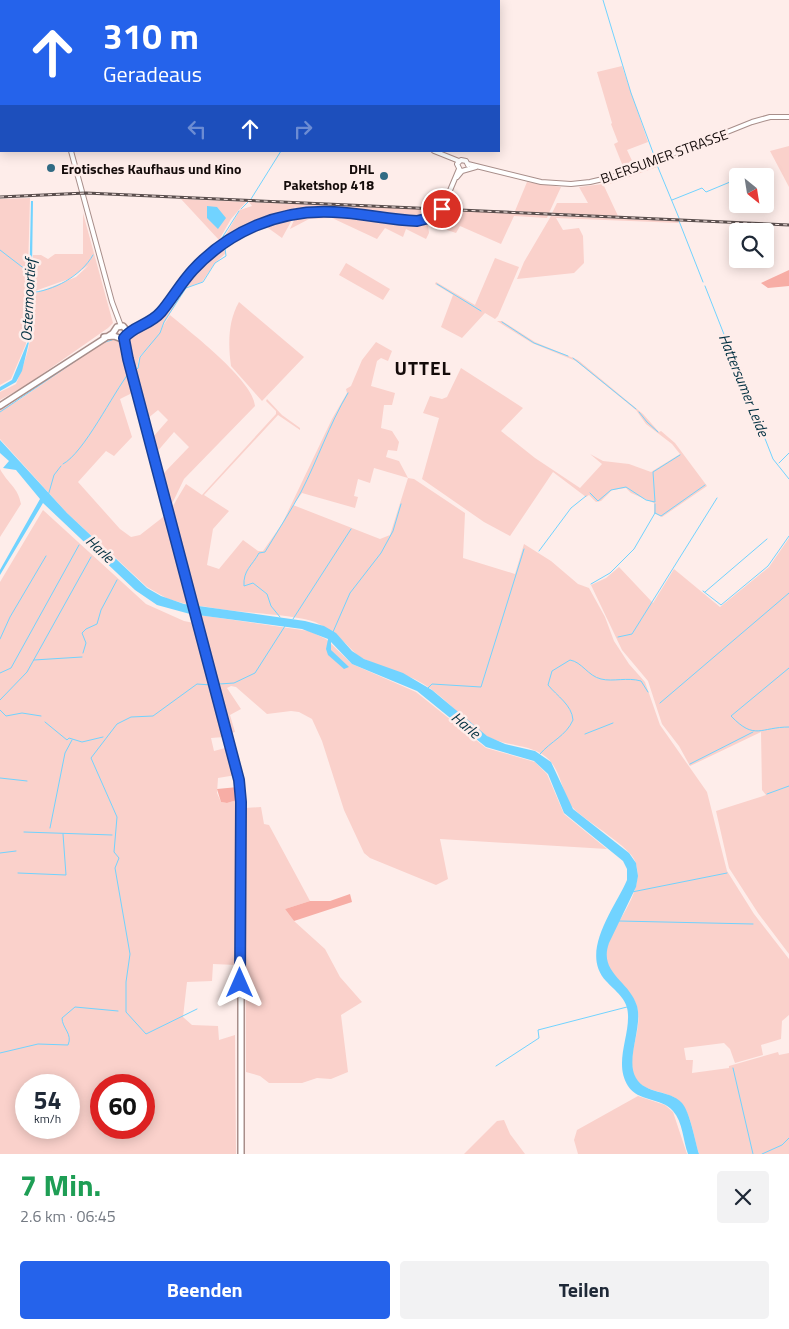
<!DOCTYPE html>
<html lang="de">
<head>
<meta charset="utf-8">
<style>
  body { margin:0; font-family:"Titillium Web",sans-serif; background:#f2f2f3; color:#1f2937; height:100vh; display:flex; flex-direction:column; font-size:19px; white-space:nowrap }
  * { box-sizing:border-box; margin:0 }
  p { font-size:16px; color:#747a83 }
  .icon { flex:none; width:28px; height:28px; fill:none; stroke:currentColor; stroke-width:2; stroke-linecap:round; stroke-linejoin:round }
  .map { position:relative; height:1154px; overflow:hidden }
  .details { display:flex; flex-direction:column; background:#fff; flex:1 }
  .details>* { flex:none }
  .guide { position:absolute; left:0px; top:0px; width:500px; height:152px; box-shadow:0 2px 12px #0003; background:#2563eb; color:#fff; overflow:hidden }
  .needle { width:32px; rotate:150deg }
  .buttons { position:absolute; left:729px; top:168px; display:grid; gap:10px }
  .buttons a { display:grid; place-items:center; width:45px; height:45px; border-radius:5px; background:#fff; box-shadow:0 2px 12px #0003; font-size:25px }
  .speed { position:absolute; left:15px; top:1074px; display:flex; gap:10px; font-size:25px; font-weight:700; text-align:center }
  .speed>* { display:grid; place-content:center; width:65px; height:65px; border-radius:50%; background:#fff; box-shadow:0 2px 12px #0003; line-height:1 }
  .speed small { font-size:12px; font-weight:400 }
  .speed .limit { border:8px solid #d22; background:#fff; color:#111 }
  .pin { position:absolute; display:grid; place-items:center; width:42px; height:42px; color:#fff; margin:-21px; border:2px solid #fff; border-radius:50%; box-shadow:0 1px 5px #0007 }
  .me { position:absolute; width:55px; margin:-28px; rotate:0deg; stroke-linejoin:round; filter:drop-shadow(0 0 4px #0008) }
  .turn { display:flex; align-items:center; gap:18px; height:105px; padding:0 20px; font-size:22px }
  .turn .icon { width:65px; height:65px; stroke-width:2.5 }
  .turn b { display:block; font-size:35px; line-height:42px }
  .lanes { display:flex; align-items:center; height:48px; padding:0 20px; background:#0003; justify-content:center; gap:25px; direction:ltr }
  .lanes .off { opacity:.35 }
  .round { display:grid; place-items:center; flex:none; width:52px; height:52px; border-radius:5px; background:#f2f2f3 }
  .overview { display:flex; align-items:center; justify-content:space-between; height:85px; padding:0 20px }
  h1 { font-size:30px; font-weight:700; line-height:38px; color:#1e9e55 }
  .action { display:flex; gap:10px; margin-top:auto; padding:10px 20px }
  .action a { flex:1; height:58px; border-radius:5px; background:#2563eb; color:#fff; font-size:20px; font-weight:700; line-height:58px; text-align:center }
  .action a+a { background:#f2f2f3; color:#1f2937 }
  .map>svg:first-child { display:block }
  .green { fill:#fad1cb; fill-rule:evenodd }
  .forest { fill:#f7ada5 }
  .water { fill:#71d3ff }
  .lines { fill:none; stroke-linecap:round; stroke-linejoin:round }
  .stream { stroke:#71d3ff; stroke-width:1 }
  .tertiary-casing { stroke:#a88e8a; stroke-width:6 }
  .secondary-casing { stroke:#a88e8a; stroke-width:6 }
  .primary-casing { stroke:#a88e8a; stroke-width:8 }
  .tertiary { stroke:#fff; stroke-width:4 }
  .secondary { stroke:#fff; stroke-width:4 }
  .primary { stroke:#fff; stroke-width:5 }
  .rail-casing { stroke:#5a4e4d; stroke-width:3 }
  .rail { stroke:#feedea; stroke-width:1; stroke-dasharray:4; stroke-linecap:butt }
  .route-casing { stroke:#184099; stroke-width:12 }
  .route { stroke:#2563eb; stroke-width:9 }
  .poi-dot { fill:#316b84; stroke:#feedea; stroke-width:2 }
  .labels { text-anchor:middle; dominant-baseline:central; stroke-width:5; stroke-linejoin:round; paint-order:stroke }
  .street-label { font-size:14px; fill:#140b0a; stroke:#feedea }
  .poi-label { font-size:14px; font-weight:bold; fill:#140b0a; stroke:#feedea; text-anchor:start }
  .water-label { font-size:15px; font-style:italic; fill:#002f40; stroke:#feedea }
  .district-label { font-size:19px; font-weight:bold; letter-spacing:1px; fill:#140b0a; stroke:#feedea }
</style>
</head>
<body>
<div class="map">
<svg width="789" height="1154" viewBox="0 0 789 1154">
  <rect width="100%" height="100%" fill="#feedea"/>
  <!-- green -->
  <path class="green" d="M622,66L648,142L627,150L635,167L628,170L625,163L622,164L614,144L618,142L611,124L612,123L597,72Z
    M789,146V187L770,151Z
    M656,165L657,167L604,186L618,216L552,213L557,203H588L579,187L603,184Z
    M527,182L561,187L549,213L515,211Z
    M30,198L26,344L11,379L0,385V199Z
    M181,199L246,202L231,219L219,240Z
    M249,202L437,210L428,217L415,219L312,211L297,213L295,206L294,212L269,219L222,241L240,210L252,206Z
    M446,210L548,215L547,218L514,216L501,244L460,226L456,233L435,226L439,217Z
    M83,213L113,323L108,328L25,386L0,400V392L16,384C31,348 33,334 31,295L76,277L89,265L69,279L32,292L33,255H41L48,259L55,254H83Z
    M320,213L423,222L428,225L429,233L426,239L406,229L403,237L385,228L377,239L332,218L309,219L290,229L296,216Z
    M551,216L678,221L679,223L556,218L563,230L579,228L583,236L584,263L574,273L517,279L524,262Z
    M293,218L282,238L264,225Z
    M223,247L226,253L215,263L202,282L185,288L158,334L170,315C190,332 254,381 255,406L184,479L171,506L163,474L189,447L174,432L156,453L153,437L168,420L158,410L147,419L135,372L138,368L140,357L152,344L139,357L137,368L134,370L128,344L132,332L156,320L193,274Z
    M495,258L519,267L498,316L495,319L485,313L462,338L441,327L453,295L435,284L436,282L475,305Z
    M346,263L390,289L383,300L339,275Z
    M239,302L304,357L262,401L231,366C228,344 228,321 239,302Z
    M497,321H502L535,342L578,360L643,414L659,432L661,431L675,443L707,486L662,517L654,513V503L631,493L626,488L612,490L601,501L596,502L589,495L586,497L553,472L510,536L484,522L422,479L439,418L423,413L430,396L442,399L447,397L461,368L523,408L501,431L535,458L580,488L602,464L590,454L603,461L629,464L651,472L680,454L672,444L646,424L636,410L576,361L532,343Z
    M112,339L120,342L134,392L120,399L132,437L114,456L106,451L78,482L120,529L131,537L140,535L167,514L190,605L168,599L147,587L67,513L0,439V410L19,400L103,342Z
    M376,342L392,351L388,361L381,358L377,361L371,386L395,393L392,405H384L381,428L392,431L399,442L397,451L388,450L386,457L399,461L408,478L414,479L465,513L463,558L515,574L524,544L551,561L578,584L589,588L605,617L614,641L629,664L645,682L660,725L707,792L727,871L754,914L789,959V1015L782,1021L781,1039L761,1045L763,1055L735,1063L730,1049L724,1043L684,1048L686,1060H693L692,1073L729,1068V1066L778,1052L779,1055L789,1053V1154H699C694,1139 692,1117 682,1104C669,1087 639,1096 633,1072C628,1051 643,1028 637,1007C632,986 602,974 606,951C612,923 647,892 635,861C630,847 589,823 575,810C561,796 563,771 546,757C529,743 504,747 485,735C466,722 450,703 431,689C409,673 387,670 364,659C355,655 351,648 344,642C337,635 324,626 315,622C295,615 250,613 227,610C217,609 207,606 197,606L171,509L186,484L202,495L276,414V411L266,401L267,399L282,415L300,428V430L278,415L204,495L229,511L213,529L207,565L219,569L243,540L258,551H263L282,524L332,419L347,393L346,389L351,386L362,360ZM374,468L408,478L390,535L380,539L293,505L302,493L355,508L358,497L354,496L358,479L370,483Z
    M0,469C8,484 18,487 21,504L0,537Z
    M43,510L146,604L184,621L194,623L224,737L211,738L214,751L229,747L236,775L218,778L217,793L221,802L227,803L237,800L236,965L213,964L212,981L187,982L183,1017L192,1025L218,1026L219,1040L235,1035L236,1154H0V582ZM26,1085H69V1128H26ZM101,1085H144V1128H101Z
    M789,538V954L758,913L729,868L716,811L766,795L762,790L761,732L690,766L679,746L662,724L648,681L622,650L591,585L606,578L619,567L653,603L674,569L720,607L769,567Z
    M199,615L309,631L326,639L352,664L416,692L486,748L535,762L547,774L564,814L607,849L440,839L448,879L436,885L370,858L364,853L344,810L322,741L312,719L299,712L291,711L267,714L236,687L231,686L227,688L241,709L230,715L235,732L231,733Z
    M261,807L264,824L269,825L310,901L285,909L294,921L325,949L340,977L362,1002L341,1015L348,1072L331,1079L317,1078L302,1083H269L260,1076L246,1072L245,808Z
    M638,1096L665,1105L673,1112L687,1154H578L574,1140L577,1130Z
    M504,1120L510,1134L525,1154H464L497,1121Z"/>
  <!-- forest -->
  <path class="forest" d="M789,270V286L768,288L761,283Z
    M238,787L237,800L227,803L221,802L217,789Z
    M350,894L352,902L294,921L285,909L310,901H330Z"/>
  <!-- water -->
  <path class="water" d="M31,201H33L31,334L22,371L16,382L0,391V387L12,380L28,341Z
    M207,206L217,207L226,218L218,229L207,218Z
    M0,440L67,513L147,588L161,596L184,604L305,621L324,626L336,633L352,651L364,659L403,673L432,690L487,736L505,744L535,751L551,762L573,809L629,853L636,863L638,876L636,887L609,943C598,973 630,981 637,1006C643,1027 625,1060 636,1078C646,1095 669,1089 682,1103C690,1112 695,1141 699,1154H688C683,1141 683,1122 673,1111C661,1097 638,1102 628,1086C614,1064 629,1038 628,1015C628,999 615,991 606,981C579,952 615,908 627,880V869L623,861L564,813L548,774L534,761L486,747L417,691L352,664L331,642V650L349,667L344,669L328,655L326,649L328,639L302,629L190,614L157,605L135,590L43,503L0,575V570L40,499L16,470L3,468L9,461L0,453Z"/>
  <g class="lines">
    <!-- stream -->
    <path class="stream" d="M603,0L631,93L655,158
      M228,1L229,0
      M657,165L679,218
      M251,199L281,151
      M672,200L702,188L706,192L730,182
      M241,209L248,202
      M679,221L703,282
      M220,241L239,211
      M0,250L30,273
      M437,284L481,311
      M705,286L773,459L789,479
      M29,293C54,291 81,276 93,255
      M502,322L534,343L568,356
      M573,358L636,409
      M135,371L138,368L140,357L160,333L164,322L186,288L203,282L215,263L226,256L225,248
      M0,412L102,343L112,340
      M639,412L647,422L658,432
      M779,463L789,453
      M63,464C84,453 113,393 129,373
      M590,493L598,501L611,490L626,487L646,500L655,502L653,472L680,455
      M48,496L54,475L61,466
      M655,513L661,516L705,485
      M539,551L571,508L586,496
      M591,584L610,573L634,549L655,513V504
      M703,591L721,605L768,566L789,536
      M705,592L767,539
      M280,617L271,606L267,594L253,583L244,586C243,570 252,566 259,553L265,552C277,532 290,512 301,492C318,459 329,425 348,393
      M293,619L351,529
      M333,632L350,593L381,553L393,531L401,504
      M618,637L632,634L717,498
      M0,639L10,617L46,556
      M83,653L86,643L82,633L86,629L97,624L101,610L117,580
      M34,660L82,657
      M789,668L731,716C755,741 760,727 789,727
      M0,673L11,668L79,545
      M219,684L234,683L255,673L285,626
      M428,688L432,684L481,687L524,549
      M0,700L27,672L91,557
      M660,703L789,593
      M0,710L6,716L22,713L41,716
      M45,722L67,740L69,738L82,742L103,737
      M585,734L613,723
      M540,754C551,741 566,736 573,720C572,705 557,696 548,685L552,671L570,660C582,662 588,676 601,679C613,682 627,677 641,681L648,692
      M690,764L753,732
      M0,778L27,781
      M767,794L789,786
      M50,828L65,753L72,740
      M24,832L112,835
      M0,853L16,851
      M18,873L66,875L63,834
      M632,892L727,873
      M619,921L753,924
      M197,1009L146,1034L126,1012V982L130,954L115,868L119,858L114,852L117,817L91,758L117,724L131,717L153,716L197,684L211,685
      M0,1053L38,1044L68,1045C73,1034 62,1028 62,1018L75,1007L118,1011
      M496,1066L539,1038L538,1030L627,1007
      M733,1068L753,1154
      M762,1154L782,1145L789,1138"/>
    <!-- tertiary casing -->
    <g class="tertiary-casing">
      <path id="tertiary" d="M23,0L24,1
        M0,78L1,77
        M71,151L112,302L121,326
        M434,151L459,161"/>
    </g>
    <!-- secondary casing -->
    <g class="secondary-casing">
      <path id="secondary" d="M468,164L541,182L571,184L590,182L620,175L752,122L770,117H789
        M460,170L457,164L461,160L466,161L468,165
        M457,177L462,171L476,167
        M127,334L155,319L202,262L243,232L275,219L314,212H343L412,221L427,219L443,207L459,169"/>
    </g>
    <!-- primary casing -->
    <g class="primary-casing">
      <path id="primary" d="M124,338L127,359L239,780L241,802V1154
        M0,406L113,333L117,327L123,326L127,331L125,337L122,339L114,336L104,337"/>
    </g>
    <!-- tertiary -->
    <use href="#tertiary" class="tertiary"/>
    <!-- secondary -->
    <use href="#secondary" class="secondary"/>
    <!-- primary -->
    <use href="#primary" class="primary"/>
    <!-- rail casing -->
    <g class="rail-casing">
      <path id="rail" d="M0,197L86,193L789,225"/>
    </g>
    <!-- rail -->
    <use href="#rail" class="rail"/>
  </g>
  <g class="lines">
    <!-- route casing -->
    <g class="route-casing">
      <path id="route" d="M240,983L241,802L239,780L128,359L124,338C133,326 150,325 161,312C172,299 181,283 193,270C229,231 280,209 334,212C362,213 389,220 417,221L429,218L442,209"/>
    </g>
    <!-- route -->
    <use href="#route" class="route"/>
  </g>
  <!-- markers -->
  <g class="poi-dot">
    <circle cx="51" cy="168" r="5"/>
    <circle cx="384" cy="176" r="5"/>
  </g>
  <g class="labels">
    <!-- street labels -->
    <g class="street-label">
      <text transform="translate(664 156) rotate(-20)">BLERSUMER STRASSE</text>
    </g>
    <!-- poi labels -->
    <g class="poi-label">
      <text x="61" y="168">Erotisches Kaufhaus und Kino</text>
      <text x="374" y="168" text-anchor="end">DHL<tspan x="374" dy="16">Paketshop 418</tspan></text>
    </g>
    <!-- water labels -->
    <g class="water-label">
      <text transform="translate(28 300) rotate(-87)">Ostermoortief</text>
      <text transform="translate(744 385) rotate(68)">Hattersumer Leide</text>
      <text transform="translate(100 549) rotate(43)">Harle</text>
      <text transform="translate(466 725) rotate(40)">Harle</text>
    </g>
    <!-- district labels -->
    <g class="district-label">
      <text x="423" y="367">UTTEL</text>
    </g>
  </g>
</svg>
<div class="buttons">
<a><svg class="needle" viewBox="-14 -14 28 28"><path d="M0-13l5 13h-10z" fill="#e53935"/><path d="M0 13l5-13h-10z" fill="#747a83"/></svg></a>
<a><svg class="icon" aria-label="search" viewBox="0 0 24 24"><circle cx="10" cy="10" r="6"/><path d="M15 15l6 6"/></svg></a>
</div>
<div class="speed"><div>54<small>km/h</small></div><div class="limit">60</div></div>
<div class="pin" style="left:442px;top:209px;background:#d93025"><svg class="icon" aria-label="arrive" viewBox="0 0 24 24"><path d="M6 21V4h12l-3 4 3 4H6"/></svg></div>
<svg class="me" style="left:240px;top:983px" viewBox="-20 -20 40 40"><path d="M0-17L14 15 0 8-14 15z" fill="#2563eb" stroke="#fff" stroke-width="4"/></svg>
<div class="guide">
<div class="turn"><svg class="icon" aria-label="ahead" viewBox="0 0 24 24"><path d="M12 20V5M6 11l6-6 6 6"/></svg><div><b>310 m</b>Geradeaus</div></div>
<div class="lanes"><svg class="icon off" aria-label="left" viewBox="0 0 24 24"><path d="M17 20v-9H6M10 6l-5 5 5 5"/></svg><svg class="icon" aria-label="ahead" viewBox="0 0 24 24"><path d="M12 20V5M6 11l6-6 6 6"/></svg><svg class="icon off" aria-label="right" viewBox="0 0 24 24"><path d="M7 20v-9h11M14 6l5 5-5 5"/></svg></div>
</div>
</div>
<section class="details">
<div class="overview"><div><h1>7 Min.</h1><p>2.6 km · 06:45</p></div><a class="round"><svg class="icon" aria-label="close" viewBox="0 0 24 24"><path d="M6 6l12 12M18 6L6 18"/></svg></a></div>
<div class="action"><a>Beenden</a><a>Teilen</a></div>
</section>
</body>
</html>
